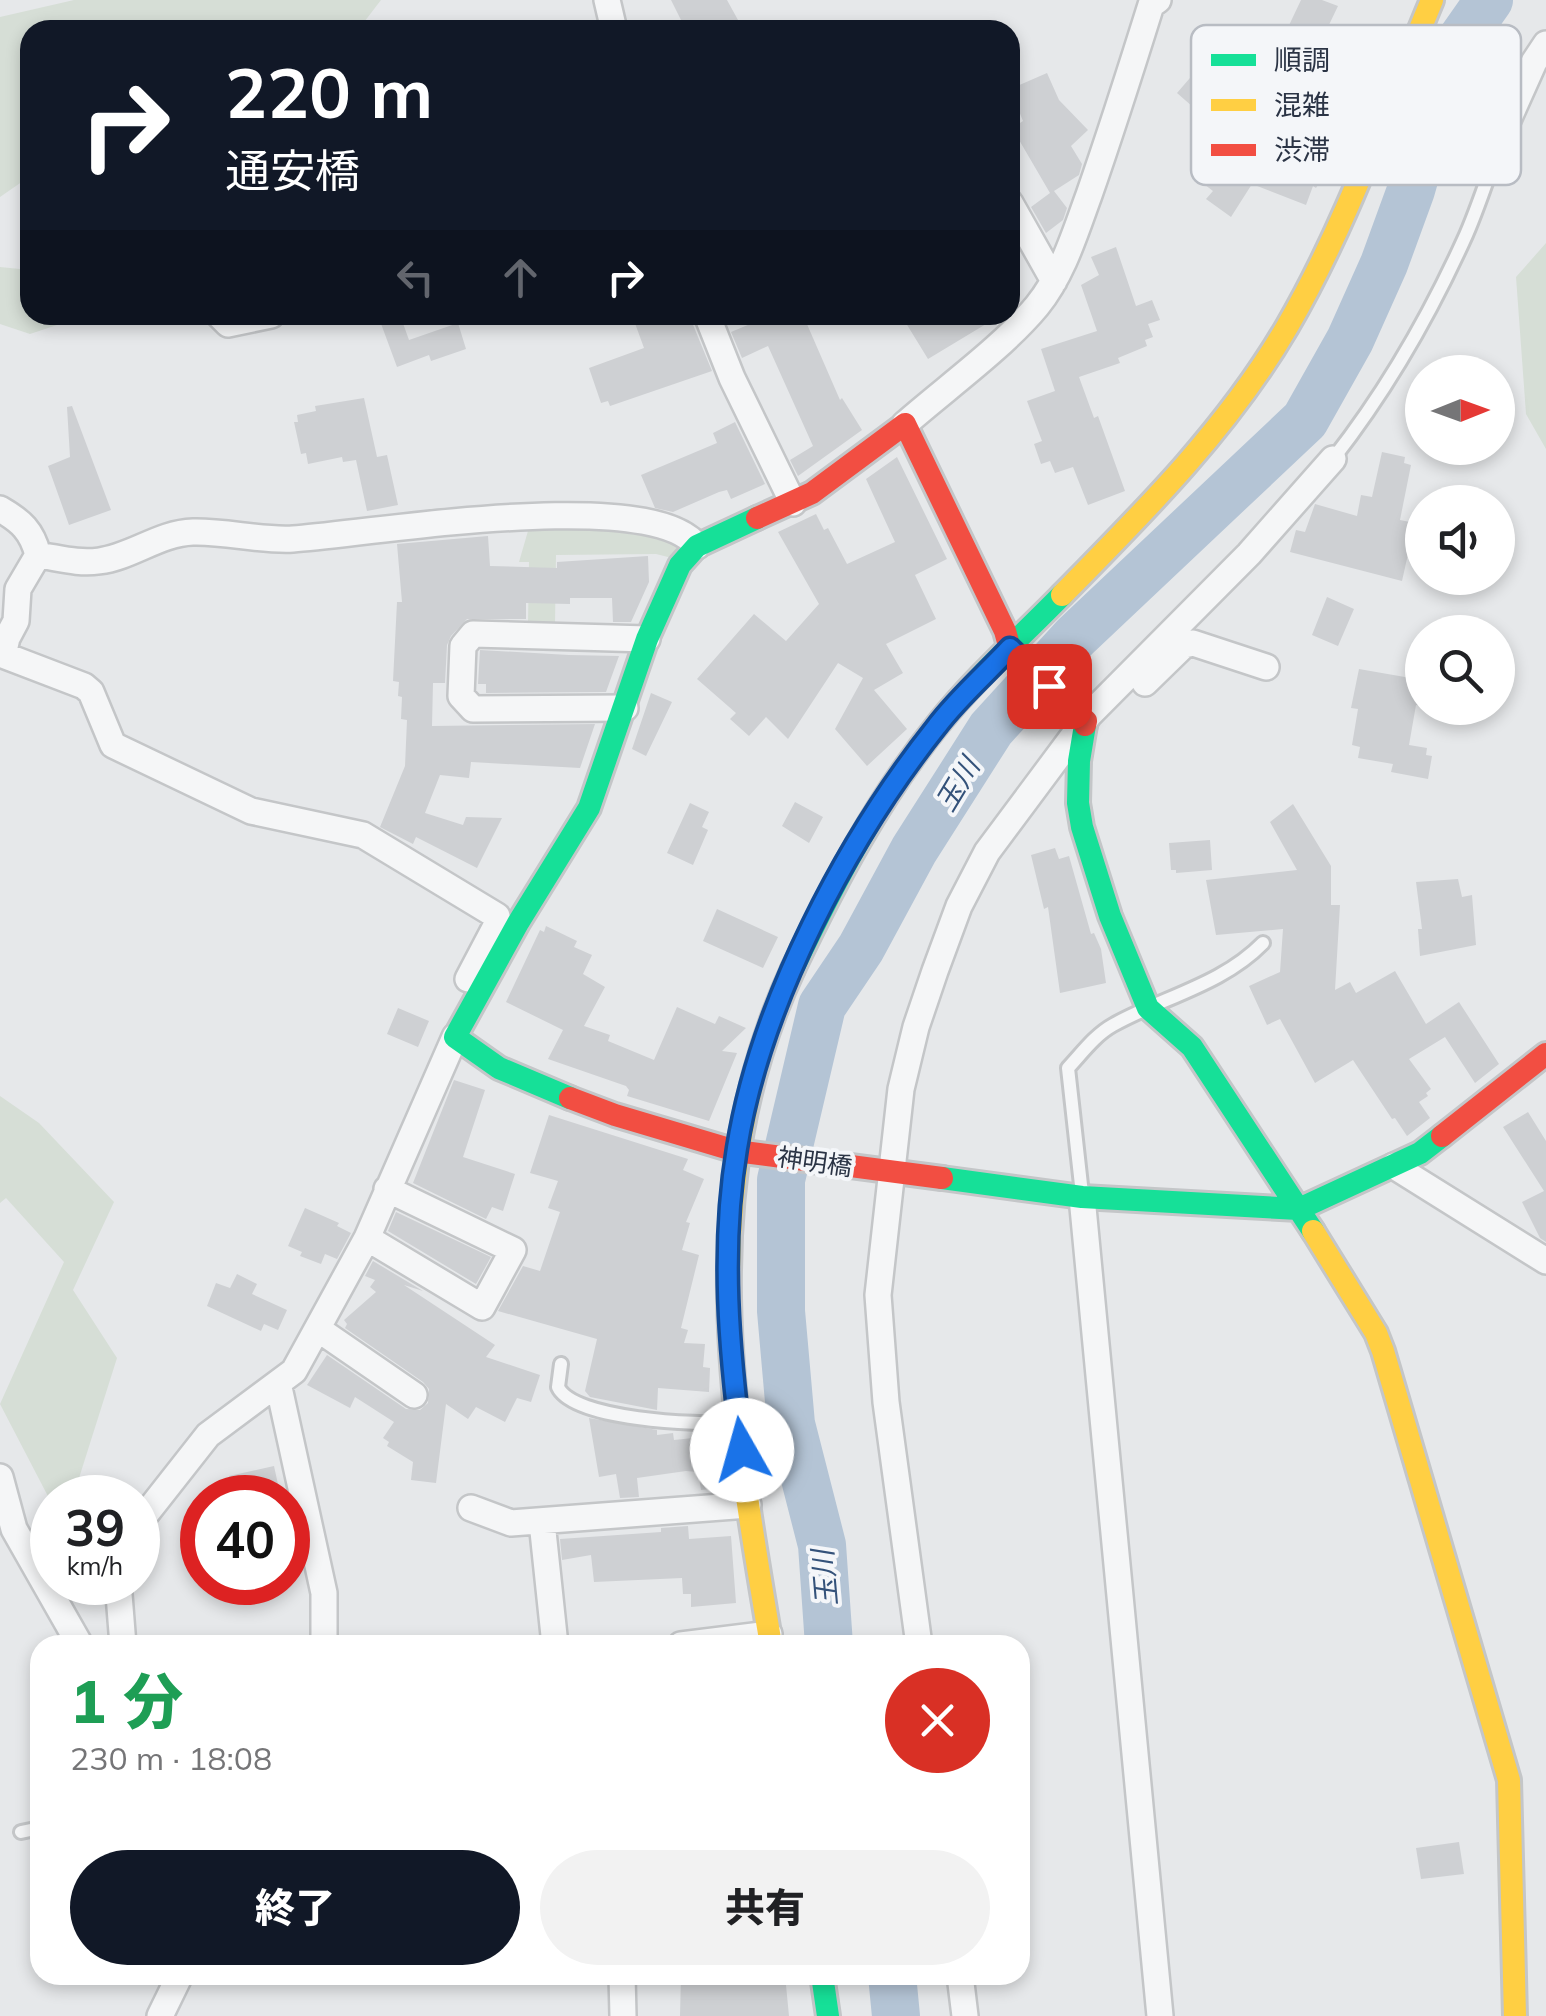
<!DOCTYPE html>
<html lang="ja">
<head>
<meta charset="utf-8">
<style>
  body { margin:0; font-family:Mulish,"Noto Sans JP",sans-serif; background:#f2f2f2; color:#202124; height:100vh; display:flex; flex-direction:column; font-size:38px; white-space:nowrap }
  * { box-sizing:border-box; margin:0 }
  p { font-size:32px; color:#757577 }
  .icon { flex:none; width:55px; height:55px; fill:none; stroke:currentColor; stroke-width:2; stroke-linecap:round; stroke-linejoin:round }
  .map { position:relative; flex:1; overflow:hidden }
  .panel { position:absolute; left:30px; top:1635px; width:1000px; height:350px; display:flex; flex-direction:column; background:#fff; border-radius:30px; box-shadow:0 5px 15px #0003 }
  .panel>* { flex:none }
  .guide { position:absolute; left:20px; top:20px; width:1000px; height:305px; border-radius:30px; box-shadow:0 5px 15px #0003; background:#111827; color:#fff; overflow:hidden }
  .needle { width:65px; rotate:89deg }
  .controls { position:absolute; left:1405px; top:355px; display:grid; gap:20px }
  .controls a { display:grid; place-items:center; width:110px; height:110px; border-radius:50%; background:#fff; box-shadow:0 5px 15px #0003; font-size:50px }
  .speed { position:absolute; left:30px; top:1475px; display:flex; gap:20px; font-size:50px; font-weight:700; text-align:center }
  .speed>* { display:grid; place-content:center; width:130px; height:130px; border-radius:50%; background:#fff; box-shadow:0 5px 15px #0003; line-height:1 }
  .speed small { font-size:25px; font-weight:400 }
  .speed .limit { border:15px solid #d22; background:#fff; color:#111 }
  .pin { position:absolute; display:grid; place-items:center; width:85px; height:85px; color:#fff; margin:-42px; border-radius:20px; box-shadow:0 5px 15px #0006 }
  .me { position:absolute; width:110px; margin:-55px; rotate:353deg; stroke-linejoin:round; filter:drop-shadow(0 0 8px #0008) }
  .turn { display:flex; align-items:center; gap:35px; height:210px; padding:0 40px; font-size:45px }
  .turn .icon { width:130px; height:130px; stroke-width:2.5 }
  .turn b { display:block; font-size:70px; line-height:85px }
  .lanes { display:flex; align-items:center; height:95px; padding:0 40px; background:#0003; justify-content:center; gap:50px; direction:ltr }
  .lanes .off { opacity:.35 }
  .round { display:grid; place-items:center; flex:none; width:105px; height:105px; border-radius:52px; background:#f2f2f2 }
  .overview { display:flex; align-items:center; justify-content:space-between; height:170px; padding:0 40px }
  h1 { font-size:60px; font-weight:800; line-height:75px; color:#1e9e55 }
  .button { display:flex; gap:20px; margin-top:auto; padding:20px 40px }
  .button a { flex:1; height:115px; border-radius:60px; background:#111827; color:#fff; font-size:40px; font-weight:800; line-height:115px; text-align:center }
  .button a+a { background:#f2f2f2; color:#202124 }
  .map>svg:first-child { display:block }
  .green { fill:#d6ded6 }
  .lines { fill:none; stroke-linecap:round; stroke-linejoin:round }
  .river { stroke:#b4c4d5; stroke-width:48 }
  .building { fill:#ced0d3 }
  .lane-casing { stroke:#c4c6c8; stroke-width:18 }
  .street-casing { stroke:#c4c6c8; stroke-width:30 }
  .fast-casing { stroke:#c4c6c8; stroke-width:28 }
  .slow-casing { stroke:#c4c6c8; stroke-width:28 }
  .jam-casing { stroke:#c4c6c8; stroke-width:28 }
  .lane { stroke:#f5f6f7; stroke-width:12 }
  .street { stroke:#f5f6f7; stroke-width:25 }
  .fast { stroke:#16e098; stroke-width:22 }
  .slow { stroke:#ffcf43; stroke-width:22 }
  .jam { stroke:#f24e42; stroke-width:22 }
  .route-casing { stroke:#114b97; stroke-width:25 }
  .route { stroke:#1a73e8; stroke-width:18 }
  .labels { text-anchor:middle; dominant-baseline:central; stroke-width:8; stroke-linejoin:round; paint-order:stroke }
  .street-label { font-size:25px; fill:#2b3445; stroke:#f4f6f9 }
  .water-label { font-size:28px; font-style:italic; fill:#34527a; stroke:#f4f6f9 }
  .key { fill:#f4f6f9; stroke:#b8bcc3; stroke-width:2.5 }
  .key-label { font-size:28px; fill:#2b3445 }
</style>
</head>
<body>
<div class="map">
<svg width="1546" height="2016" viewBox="0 0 1546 2016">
  <rect width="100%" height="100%" fill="#e6e8ea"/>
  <!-- green -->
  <path class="green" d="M74,0H381L358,30H30V196L26,179L0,197V17Z
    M1546,243V449L1526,414L1516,277Z
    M0,267L30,270V315H87L30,334L0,324Z
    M620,523L680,540L672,558L656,554L556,555L555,624H528L529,562H519L530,524Z
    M0,1096L39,1123L114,1202L73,1290L117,1358L73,1497L52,1498V1504L0,1404L64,1262L6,1198L0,1203Z"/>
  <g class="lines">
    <!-- river -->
    <path class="river" d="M829,1645L822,1545L791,1424L781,1311V1180L822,1006L861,948L914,850L991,729L1075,637L1305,420L1350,340L1384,264L1411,190L1449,57L1489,0
      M892,1975L896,2016"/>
  </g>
  <!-- building -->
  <path class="building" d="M671,0H727L738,20L735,21L739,30H686Z
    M1301,0H1322L1338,6L1327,29L1368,45L1351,99L1324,90L1291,68L1305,48L1283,38Z
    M1202,64L1229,86L1241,72L1258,87L1250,97L1288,121L1281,133L1330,153L1319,183L1316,188L1313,186L1306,205L1252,184L1231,217L1206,199L1213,191L1200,181L1227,143L1198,118L1201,114L1177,93Z
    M1047,73L1059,100L1088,130L1071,146L1082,164L1079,175L1054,191L1067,208L1063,220L1046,233L1031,207L1050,193L1012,128L1023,121L1010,89Z
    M1116,247L1136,306L1152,300L1160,320L1148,324L1153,337L1145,340L1147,346L1118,358L1120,363L1079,377L1094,418L1098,416L1125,491L1088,505L1073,467L1055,473L1050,461L1041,464L1034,444L1042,441L1027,401L1055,391L1041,349L1097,331L1081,285L1099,275L1091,257Z
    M400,315L409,340L458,323L466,349L431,361L429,355L397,367L380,321Z
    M632,315H689L712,371L610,406L608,401L601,403L589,368L644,348Z
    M772,315H803L840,400L842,398L862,430L798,476L790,460L813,446L768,346L742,358L731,332Z
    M901,315H1001L928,359Z
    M364,398L377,457L387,455L398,505L367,511L356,460L343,462L342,457L308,464L306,453L301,454L294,422H298L297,415L316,411L315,406Z
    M72,406L111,510L69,525L48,466L70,457L67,407Z
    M735,422L765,484L731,499L727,490L719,492L673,512L655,508L641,475L717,443L713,433Z
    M1382,452L1405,457L1404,463L1411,465L1400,520L1415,523L1402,581L1290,552L1296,530L1305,532L1315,504L1357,516L1361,495L1372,497Z
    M897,457L947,559L915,575L936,619L886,644L903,673L874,690L907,729L867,766L835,729L863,678L838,663L788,739L766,717L749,736L730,719L736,713L697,679L754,614L786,641L819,604L778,532L816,514L824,530L828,528L847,564L895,542L866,479Z
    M488,536L490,566L557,568V562L648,556L649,582L631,622H613L612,598H570V604L526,603V619H467L451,636L447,645L445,683H433L432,726L595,724L580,768L471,762L469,778L440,775L425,813L463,825L466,817L502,818L477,868L416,837L413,844L380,827L405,766L407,720L401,719L402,697L398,696L399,682L393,681L397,602H402L397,544Z
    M1327,597L1354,609L1338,646L1312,635Z
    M480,650L569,655L619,656L606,692L486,693V684H478Z
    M1359,669L1422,680V706L1416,705L1409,745L1427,748L1426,755L1432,756L1428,779L1391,772L1393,764L1358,758L1360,747L1352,745L1358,709L1351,708Z
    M651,693L672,702L646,756L632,749Z
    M795,802L823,817L809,843L782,826Z
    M690,803L709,812L702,827L708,830L693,865L667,853Z
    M1293,804L1331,866V905H1340L1335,990L1350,982L1356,993L1395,971L1426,1024L1459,1002L1499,1064L1475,1083L1445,1037L1409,1059L1431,1089L1426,1093L1428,1096L1419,1102L1430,1118L1407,1136L1395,1118L1392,1119L1353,1060L1315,1083L1280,1019L1267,1025L1249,986L1280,972L1283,929L1216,935L1206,880L1297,870L1270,822Z
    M1210,840L1212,870L1176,873V870H1171L1169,843Z
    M1055,848L1059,859L1069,856L1091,934L1094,933L1101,949L1106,983L1060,993L1048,907L1044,909L1031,855Z
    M1458,879L1462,897L1472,895L1476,945L1420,956L1418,929H1422L1416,882Z
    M717,909L778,937L763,968L703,941Z
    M546,926L577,941L574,947L592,955L583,974L605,987L584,1026L610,1035L608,1041L654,1060L677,1007L715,1024L719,1016L746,1028L722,1051L737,1053L709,1121L627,1096L629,1090L626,1086L548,1059L563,1030L506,1002L540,930L544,932Z
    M398,1008L429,1021L418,1047L387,1034Z
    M454,1080L485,1090L463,1157L515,1174L503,1211L492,1207L486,1219L413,1183Z
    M1528,1112L1546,1141V1242L1540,1238L1522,1202L1544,1191L1503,1127Z
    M549,1115L688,1159L683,1170L704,1179L686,1222L690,1223L682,1250L699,1255L681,1328L688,1330L684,1343L705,1344L703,1367L710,1368L709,1392L658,1388L657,1410L590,1397L585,1391L597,1339L498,1311L523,1266L540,1271L560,1212L548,1208L558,1181L530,1173Z
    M305,1208L339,1223L337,1226L351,1233L337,1259L325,1254L321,1264L300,1256L302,1252L288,1246Z
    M396,1212L491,1257L476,1284L388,1231Z
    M373,1261L423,1291L404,1285L495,1345L486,1357L540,1375L531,1402L517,1398L505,1422L476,1407L468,1419L446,1404L436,1483L411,1480L413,1462L387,1446L389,1442L383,1438L394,1422L355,1397L350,1408L307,1385L327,1355L406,1409L420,1410L428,1403L429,1389L423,1382L345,1328L347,1324L344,1320L376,1292L370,1287L375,1280L365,1276Z
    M237,1274L257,1284L252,1294L287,1310L278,1330L264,1324L261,1331L207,1306L216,1283L230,1288Z
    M589,1418L657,1430V1435L673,1433L674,1440L703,1437V1444L715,1442L721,1488L701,1490L698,1472L686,1471L637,1478L639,1497L620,1498L616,1474L599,1477Z
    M274,1466L281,1498H234L229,1476Z
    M688,1526L689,1539L731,1536L736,1603L691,1607V1594H683L682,1578L594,1582L591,1555L562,1560L560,1539L661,1532V1528Z
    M1459,1842L1464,1874L1421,1879L1416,1848Z
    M681,1975H785L789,2016H680Z"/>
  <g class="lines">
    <!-- lane casing -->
    <g class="lane-casing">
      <path id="lane" d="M1333,459C1387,390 1430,315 1466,235C1482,198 1494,158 1508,120
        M1082,1194L1068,1068C1082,1053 1095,1035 1113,1025C1163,997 1222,985 1263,943
        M561,1364L558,1387C573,1420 698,1425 733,1423
        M21,1832L40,1828"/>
    </g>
    <!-- street casing -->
    <g class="street-casing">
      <path id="street" d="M607,0L614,30
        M1508,120L1534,62L1546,44
        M1010,203L1054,281
        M219,315L228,324L271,315
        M707,315L732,378L793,503
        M905,424C946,388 1003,347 1037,306C1063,274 1075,233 1089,195C1111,132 1131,69 1151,5L1158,0
        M0,509C21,521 32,531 38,555L18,589L16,621L7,638L3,655L84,686L91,692L113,745L251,811L363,835L497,916L498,922L468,979
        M38,555C59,558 78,564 99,561C132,557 159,533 193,532C226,531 260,541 293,539C369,534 650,485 697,546
        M1145,683L1184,645L1193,643L1266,667
        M625,708L473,709L461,696L463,646L473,634L647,639
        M1394,1166L1546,1261
        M1082,1197L1160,2016
        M367,1238L482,1307L513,1250L387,1189
        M318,1329L414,1395
        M276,1387L280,1392L324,1593V1645
        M0,1477L14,1529L80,1645
        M471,1508L511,1523L748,1505
        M542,1522L555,1645
        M138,1524L208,1435L294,1371L367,1238L455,1037
        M118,1582L123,1645
        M681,1645L769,1634
        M919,1645L886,1402L878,1295L901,1089L916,1027L935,971L959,906L987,852L1089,715L1249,554L1333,459
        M622,1975L623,2016
        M960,1975L965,2016
        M160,2016L180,1975"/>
    </g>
    <!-- fast casing -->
    <g class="fast-casing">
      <path id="fast" d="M1085,725L1079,761L1078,803L1082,827L1110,916L1148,1008L1192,1047L1313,1231
        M793,969C834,883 879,797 939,723C976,677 1021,637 1062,595
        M570,1098L499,1068L455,1037L518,923L589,808L647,639L680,565L697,546L757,518
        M942,1178L1082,1197L1299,1209L1420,1153L1442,1136
        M822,1975L828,2016"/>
    </g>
    <!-- slow casing -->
    <g class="slow-casing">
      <path id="slow" d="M1062,595C1144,512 1228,428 1287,327C1347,224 1386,110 1432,0
        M1313,1231L1376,1333L1383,1351L1509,1780L1515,2016
        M771,1645C732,1416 691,1189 793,969"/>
    </g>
    <!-- jam casing -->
    <g class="jam-casing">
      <path id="jam" d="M757,518L812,493L905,424L1005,631L1010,649L1020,661L1086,721L1085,725
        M570,1098L615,1115L736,1151L942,1178
        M1442,1136L1546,1054"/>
    </g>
    <!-- lane -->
    <use href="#lane" class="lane"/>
    <!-- street -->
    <use href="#street" class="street"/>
    <!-- fast -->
    <use href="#fast" class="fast"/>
    <!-- slow -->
    <use href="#slow" class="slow"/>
    <!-- jam -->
    <use href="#jam" class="jam"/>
  </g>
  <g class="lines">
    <!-- route casing -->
    <g class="route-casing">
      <path id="route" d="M742,1450C729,1350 720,1249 737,1148C760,1004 847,839 937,726C958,698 986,674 1010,648L1049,686"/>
    </g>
    <!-- route -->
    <use href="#route" class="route"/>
  </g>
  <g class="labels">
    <!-- street labels -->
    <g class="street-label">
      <text transform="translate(815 1161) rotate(8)">神明橋</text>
    </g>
    <!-- water labels -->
    <g class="water-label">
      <text transform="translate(957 784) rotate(-59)">玉川</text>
      <text transform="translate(824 1578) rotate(-95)">玉川</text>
    </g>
  </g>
  <!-- legend -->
  <rect x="1191" y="25" width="330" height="160" rx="15" class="key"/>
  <rect x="1211" y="54" width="45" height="12" fill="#16e098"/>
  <rect x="1211" y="99" width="45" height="12" fill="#ffcf43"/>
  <rect x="1211" y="144" width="45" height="12" fill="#f24e42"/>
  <g class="key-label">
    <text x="1274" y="70">順調</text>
    <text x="1274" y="115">混雑</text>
    <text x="1274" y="160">渋滞</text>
  </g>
</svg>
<div class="controls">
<a><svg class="needle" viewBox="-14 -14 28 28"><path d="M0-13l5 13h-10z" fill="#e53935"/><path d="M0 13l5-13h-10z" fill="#757577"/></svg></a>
<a><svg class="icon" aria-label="sound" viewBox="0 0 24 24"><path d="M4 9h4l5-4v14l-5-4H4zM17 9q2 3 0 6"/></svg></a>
<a><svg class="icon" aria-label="search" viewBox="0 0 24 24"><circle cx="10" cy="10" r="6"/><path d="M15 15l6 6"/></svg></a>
</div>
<div class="speed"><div>39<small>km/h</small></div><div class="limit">40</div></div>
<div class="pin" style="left:1049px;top:686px;background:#d93025"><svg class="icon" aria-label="arrive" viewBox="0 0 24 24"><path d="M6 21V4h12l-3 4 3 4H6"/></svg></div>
<svg class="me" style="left:742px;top:1450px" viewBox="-20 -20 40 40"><circle r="19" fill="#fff"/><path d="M0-13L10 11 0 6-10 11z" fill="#1a73e8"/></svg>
<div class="guide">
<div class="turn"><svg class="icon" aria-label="right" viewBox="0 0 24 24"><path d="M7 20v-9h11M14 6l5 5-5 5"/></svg><div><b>220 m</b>通安橋</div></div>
<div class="lanes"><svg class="icon off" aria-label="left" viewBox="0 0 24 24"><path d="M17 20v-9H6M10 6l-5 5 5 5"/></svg><svg class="icon off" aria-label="ahead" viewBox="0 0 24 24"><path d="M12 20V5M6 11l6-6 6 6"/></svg><svg class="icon" aria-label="right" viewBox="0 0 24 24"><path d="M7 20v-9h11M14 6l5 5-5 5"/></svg></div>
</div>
<section class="panel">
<div class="overview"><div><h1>1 分</h1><p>230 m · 18:08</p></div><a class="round" style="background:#d93025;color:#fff"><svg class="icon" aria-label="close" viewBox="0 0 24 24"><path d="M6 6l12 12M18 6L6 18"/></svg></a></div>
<div class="button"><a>終了</a><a>共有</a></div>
</section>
</div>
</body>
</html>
